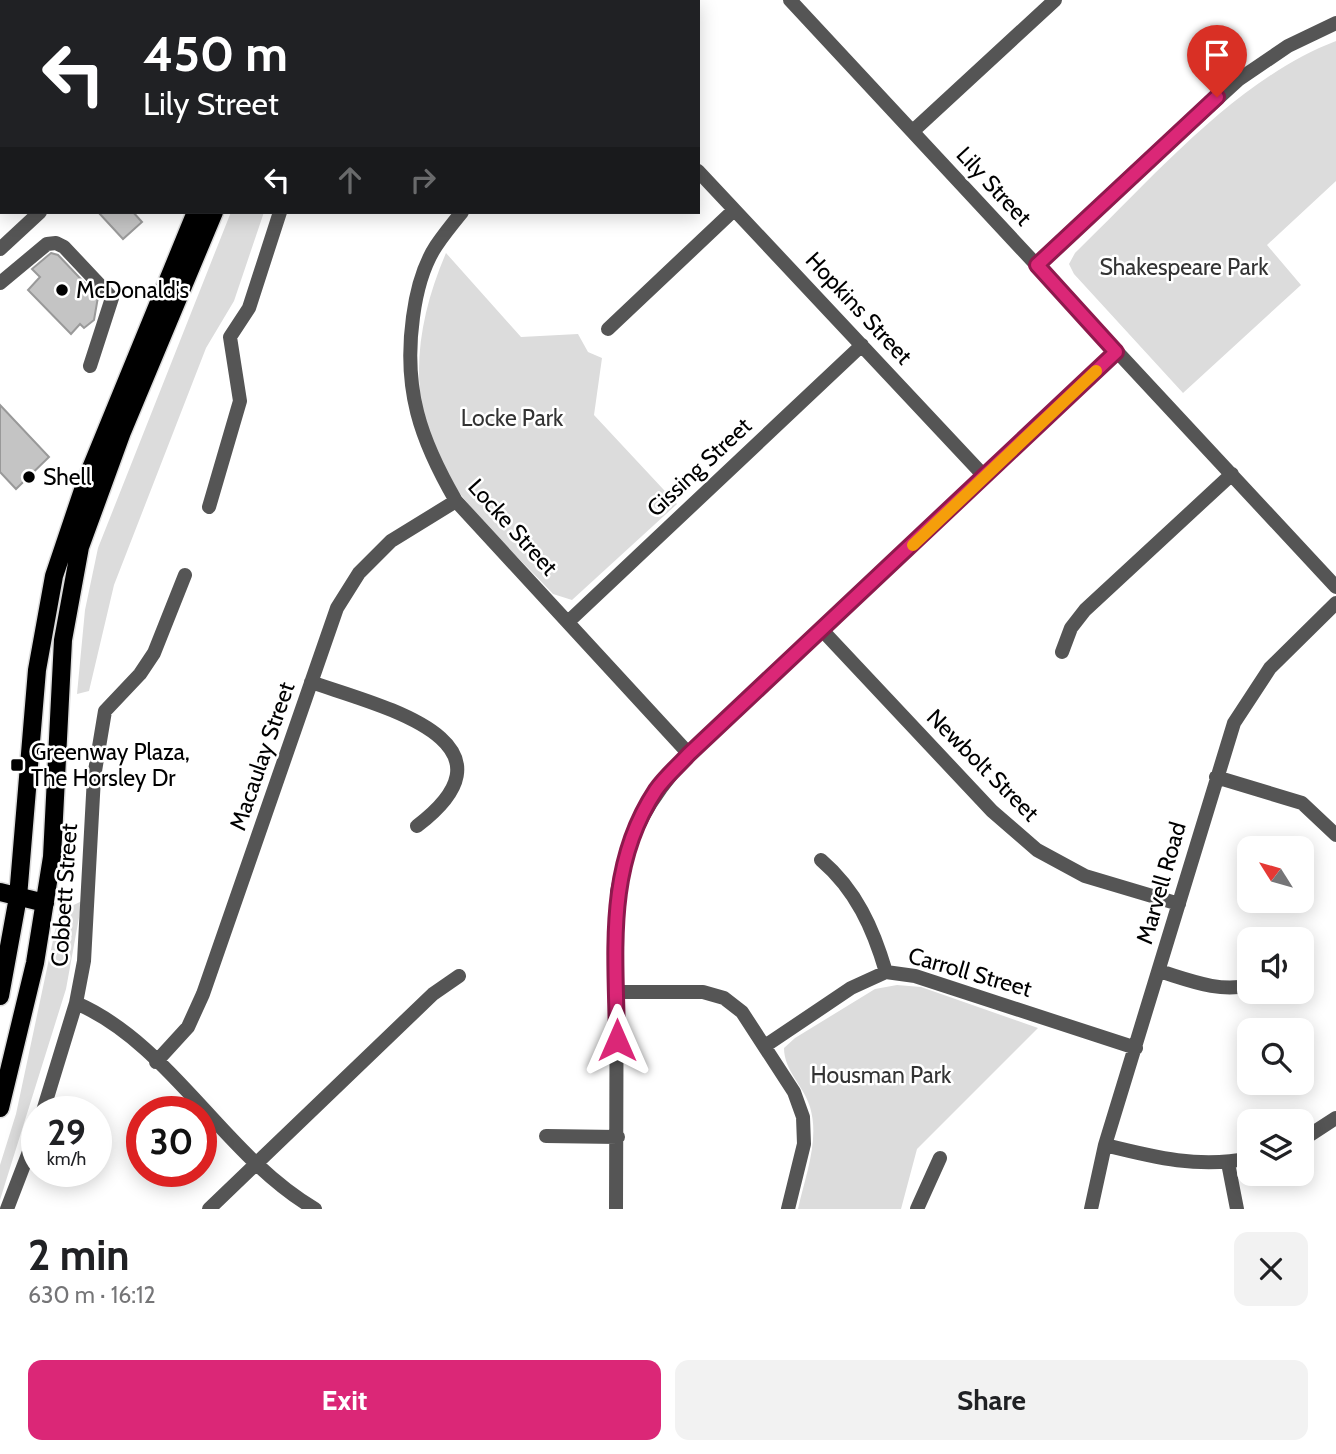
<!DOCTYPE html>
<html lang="en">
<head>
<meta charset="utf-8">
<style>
  body { margin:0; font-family:Cabin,sans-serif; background:#f2f2f2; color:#202124; height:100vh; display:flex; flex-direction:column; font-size:26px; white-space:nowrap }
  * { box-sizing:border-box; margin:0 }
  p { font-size:23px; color:#757577 }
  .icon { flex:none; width:38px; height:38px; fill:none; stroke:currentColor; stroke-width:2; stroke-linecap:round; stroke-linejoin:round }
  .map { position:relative; height:1209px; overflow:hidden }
  .drawer { display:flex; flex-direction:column; background:#fff; flex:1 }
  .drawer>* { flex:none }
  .guide { position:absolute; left:0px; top:0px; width:700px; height:214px; box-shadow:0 4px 18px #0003; background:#202124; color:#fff; overflow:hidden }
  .needle { width:46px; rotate:307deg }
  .fabs { position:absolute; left:1237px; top:836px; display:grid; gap:14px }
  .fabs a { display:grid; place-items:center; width:77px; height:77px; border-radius:14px; background:#fff; box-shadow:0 4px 18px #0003; font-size:35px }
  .speed { position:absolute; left:21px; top:1096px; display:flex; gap:14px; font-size:35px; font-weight:700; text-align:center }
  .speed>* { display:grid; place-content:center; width:91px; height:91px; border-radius:50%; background:#fff; box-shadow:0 4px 18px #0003; line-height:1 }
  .speed small { font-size:18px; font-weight:400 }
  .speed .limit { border:10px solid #d22; background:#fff; color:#111 }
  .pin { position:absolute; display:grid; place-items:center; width:60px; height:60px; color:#fff; margin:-72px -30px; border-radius:50% 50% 50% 0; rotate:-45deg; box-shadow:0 0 7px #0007 }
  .pin .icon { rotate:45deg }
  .me { position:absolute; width:77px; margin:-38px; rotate:0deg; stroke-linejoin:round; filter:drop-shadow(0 0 5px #0008) }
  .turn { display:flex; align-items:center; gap:24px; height:147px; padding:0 28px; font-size:32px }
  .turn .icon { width:91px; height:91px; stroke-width:2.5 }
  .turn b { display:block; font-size:49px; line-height:60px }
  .lanes { display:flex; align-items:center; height:66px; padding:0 28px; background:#0003; justify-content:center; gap:35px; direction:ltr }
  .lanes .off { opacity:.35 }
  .round { display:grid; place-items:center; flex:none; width:74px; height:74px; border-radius:14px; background:#f2f2f2 }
  .headline { display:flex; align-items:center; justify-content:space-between; height:119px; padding:0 28px }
  h1 { font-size:42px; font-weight:700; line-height:52px }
  .button { display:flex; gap:14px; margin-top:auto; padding:14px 28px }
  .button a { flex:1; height:80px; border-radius:14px; background:#db2777; color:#fff; font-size:28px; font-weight:700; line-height:80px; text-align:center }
  .button a+a { background:#f2f2f2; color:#202124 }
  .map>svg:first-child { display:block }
  .green { fill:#dcdcdc }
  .building { fill:#c4c4c4; stroke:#999; stroke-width:2 }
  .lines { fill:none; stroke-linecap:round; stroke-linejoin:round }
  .major-casing { stroke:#dbdbdb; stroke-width:21 }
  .minor { stroke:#555; stroke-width:14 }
  .major { stroke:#000; stroke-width:18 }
  .route-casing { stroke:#8e194d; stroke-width:18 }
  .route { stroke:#db2777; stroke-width:12 }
  .slow { stroke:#f59e0b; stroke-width:12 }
  .poi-dot { fill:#000; stroke:#fff; stroke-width:2.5 }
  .labels { text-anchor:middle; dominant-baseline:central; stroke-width:5; stroke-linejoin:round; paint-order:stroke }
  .street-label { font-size:23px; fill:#000; stroke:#fff }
  .park-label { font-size:23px; fill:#333; stroke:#fff }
  .poi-label { font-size:23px; fill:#000; stroke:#fff; text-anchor:start }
</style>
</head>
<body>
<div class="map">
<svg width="1336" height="1209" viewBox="0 0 1336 1209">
  <rect width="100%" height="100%" fill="#fff"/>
  <!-- green -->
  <path class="green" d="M1336,41V181L1267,245L1301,285L1183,393L1074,274L1069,264L1075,253C1151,180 1236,79 1336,41Z
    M231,212H264L234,301L206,348L114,585L89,691L77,694L85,610L98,548Z
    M446,253L521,337L578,334L588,352L602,358L594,415L677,504L572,600L553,594C524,563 492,533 465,500C404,424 410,337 446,253Z
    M82,901L66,989L0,1200V1165L16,1114L59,912Z
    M897,985L921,987L1038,1028L917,1149L901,1209H798C805,1177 820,1140 810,1107C804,1086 784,1071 784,1048L795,1038L875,989Z"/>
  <!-- building -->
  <path class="building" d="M98,212H133L142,222L123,239Z
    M51,253L58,255L98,297L94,320L84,328L80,324L71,334L28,290L40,277L32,269Z
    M0,405L49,457L16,489L0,472Z"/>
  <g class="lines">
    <!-- major casing -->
    <g class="major-casing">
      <path id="major" d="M269,2L270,0
        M290,2L291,0
        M0,892L45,903
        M0,996L18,897L37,670L54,576L87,478L196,212
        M0,1108L35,963L52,857L63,640L80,547L122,432L214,212"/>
    </g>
    <!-- minor -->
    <path class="minor" d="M790,0L1336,587
      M225,2V0
      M344,2V0
      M686,2L688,0
      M913,131L1055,0
      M698,171L985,477
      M462,212C453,223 444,234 436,246C423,266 416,294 413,317C403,389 420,439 456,501L689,754
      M0,249L40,212
      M1036,265L1238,80L1288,46L1336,23
      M0,283L47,244L56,243L64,247L112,298L90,366
      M608,329L734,210
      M209,507L240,401L230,337L249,308L280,212
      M568,622L862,345
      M822,630L992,811L1037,850L1085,876L1179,904
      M1062,652L1071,628L1085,610L1232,474
      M311,682C376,705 530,740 417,826
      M1216,777L1302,803L1336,835
      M821,860C856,890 873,928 886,972
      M1159,971C1189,980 1219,993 1250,985
      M616,992H703L724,998L742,1012L794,1092L803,1117L804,1144L788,1209
      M76,1003C171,1044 224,1156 315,1209
      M765,1046L851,988L886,972L915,976L1136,1048
      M156,1062L188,1027L203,994L337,608L359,573L391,541L456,501
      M43,1111L76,1003L84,961L94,777L105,711L140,674L154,653L185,575
      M546,1136L618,1137
      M1302,1140L1336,1118
      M1105,1145C1153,1157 1200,1169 1250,1158
      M1228,1163L1237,1209
      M7,1209L37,1131
      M209,1209L433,994L459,976
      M616,1209L617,892C629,833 649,798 689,754L1117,352
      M917,1209L940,1158
      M1091,1209L1105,1145L1234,723L1270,668L1336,603"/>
    <!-- major -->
    <use href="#major" class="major"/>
  </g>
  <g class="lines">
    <!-- route casing -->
    <g class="route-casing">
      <path id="route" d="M617,1040C616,952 605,867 656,790C665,777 678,766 689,754L1116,352L1037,265L1217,97"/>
    </g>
    <!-- route -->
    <use href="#route" class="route"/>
    <!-- slow -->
    <path class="slow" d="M913,545L1096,371"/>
  </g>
  <!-- markers -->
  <g class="poi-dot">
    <circle cx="62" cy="290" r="7"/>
    <circle cx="29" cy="477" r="7"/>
    <rect x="10" y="758" width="14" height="14" rx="3.5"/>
  </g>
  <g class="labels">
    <!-- street labels -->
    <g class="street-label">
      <text transform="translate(994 186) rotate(47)">Lily Street</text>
      <text transform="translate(859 308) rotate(47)">Hopkins Street</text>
      <text transform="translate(699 467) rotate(-43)">Gissing Street</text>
      <text transform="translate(513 527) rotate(48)">Locke Street</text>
      <text transform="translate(262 756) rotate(-71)">Macaulay Street</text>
      <text transform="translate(983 765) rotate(45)">Newbolt Street</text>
      <text transform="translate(1161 883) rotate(-74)">Marvell Road</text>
      <text transform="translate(64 895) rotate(-86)">Cobbett Street</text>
      <text transform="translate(970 972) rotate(16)">Carroll Street</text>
    </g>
    <!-- park labels -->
    <g class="park-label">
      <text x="1184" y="267">Shakespeare Park</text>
      <text x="512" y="418">Locke Park</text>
      <text x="881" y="1075">Housman Park</text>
    </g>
    <!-- poi labels -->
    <g class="poi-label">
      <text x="76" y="290">McDonald's</text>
      <text x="43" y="477">Shell</text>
      <text x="31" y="752">Greenway Plaza,<tspan x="31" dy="26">The Horsley Dr</tspan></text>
    </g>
  </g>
</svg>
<div class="fabs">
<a><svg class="needle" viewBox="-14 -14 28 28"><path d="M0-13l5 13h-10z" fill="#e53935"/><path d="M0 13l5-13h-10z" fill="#757577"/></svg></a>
<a><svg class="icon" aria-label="sound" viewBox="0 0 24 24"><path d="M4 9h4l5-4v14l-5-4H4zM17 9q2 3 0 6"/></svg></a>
<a><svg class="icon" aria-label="search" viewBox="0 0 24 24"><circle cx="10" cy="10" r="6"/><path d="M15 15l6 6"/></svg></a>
<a><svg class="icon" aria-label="layers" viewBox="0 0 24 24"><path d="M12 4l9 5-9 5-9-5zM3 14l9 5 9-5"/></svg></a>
</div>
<div class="speed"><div>29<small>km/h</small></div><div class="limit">30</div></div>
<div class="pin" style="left:1217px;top:97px;background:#d93025"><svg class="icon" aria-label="arrive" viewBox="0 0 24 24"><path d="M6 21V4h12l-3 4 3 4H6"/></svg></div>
<svg class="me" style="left:617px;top:1040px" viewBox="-20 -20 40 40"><path d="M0-17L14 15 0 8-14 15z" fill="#db2777" stroke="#fff" stroke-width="4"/></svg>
<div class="guide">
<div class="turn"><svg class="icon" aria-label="left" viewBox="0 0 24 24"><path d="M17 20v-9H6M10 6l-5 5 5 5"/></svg><div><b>450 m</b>Lily Street</div></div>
<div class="lanes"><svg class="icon" aria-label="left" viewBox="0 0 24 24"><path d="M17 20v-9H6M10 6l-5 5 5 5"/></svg><svg class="icon off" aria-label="ahead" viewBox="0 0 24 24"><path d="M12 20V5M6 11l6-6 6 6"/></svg><svg class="icon off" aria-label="right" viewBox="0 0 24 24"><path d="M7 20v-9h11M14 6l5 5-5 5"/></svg></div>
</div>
</div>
<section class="drawer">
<div class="headline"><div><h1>2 min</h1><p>630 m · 16:12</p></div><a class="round"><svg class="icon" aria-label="close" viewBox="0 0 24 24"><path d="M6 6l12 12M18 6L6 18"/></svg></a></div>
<div class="button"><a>Exit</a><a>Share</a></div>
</section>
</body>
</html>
